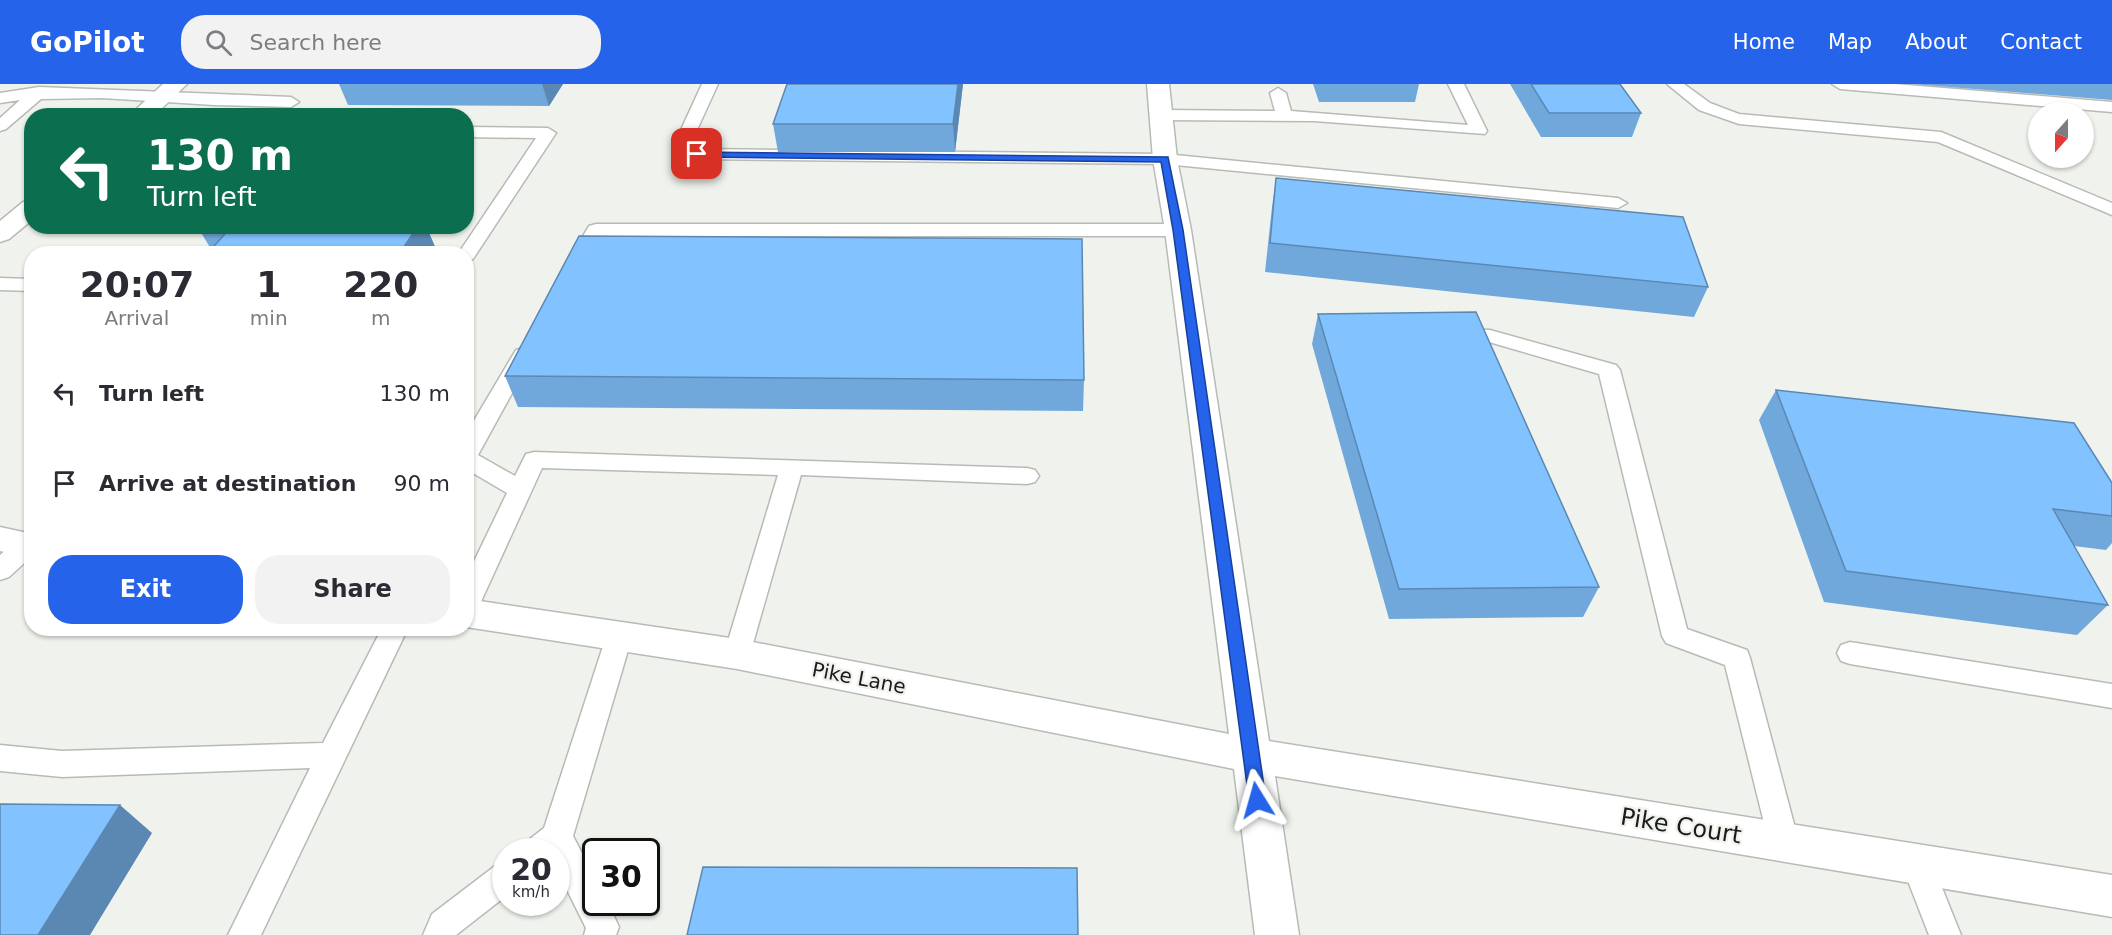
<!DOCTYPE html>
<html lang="en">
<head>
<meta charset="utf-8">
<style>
  body { margin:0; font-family:"DejaVu Sans",sans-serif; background:#f2f2f3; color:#2b2b33; height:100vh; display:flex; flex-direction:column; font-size:22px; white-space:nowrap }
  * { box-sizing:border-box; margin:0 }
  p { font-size:20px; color:#7c7c81 }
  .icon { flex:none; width:33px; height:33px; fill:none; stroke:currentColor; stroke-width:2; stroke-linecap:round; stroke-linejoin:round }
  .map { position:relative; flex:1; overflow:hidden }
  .panel { position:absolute; left:24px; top:162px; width:450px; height:390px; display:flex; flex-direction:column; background:#fff; border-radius:24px; box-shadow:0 2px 4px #0004 }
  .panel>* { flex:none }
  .banner { position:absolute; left:24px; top:24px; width:450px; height:126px; border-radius:24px; box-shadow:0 2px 4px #0004; background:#0b6e4f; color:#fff; overflow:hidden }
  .needle { width:39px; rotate:201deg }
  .tools { position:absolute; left:2028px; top:18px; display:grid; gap:12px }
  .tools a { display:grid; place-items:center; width:66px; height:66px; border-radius:50%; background:#fff; box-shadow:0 2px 4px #0004; font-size:30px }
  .speed { position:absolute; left:492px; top:754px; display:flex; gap:12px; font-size:30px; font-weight:700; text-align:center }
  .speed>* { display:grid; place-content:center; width:78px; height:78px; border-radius:50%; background:#fff; box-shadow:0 2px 4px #0004; line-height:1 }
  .speed small { font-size:15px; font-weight:400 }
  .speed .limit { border:3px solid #111; border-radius:9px; background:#fff; color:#111 }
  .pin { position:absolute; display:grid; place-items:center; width:51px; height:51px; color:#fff; margin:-26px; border-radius:12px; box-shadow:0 3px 9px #0006 }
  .me { position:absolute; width:66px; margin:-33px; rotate:352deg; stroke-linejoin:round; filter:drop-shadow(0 0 4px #0008) }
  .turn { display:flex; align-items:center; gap:21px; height:126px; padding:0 24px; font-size:27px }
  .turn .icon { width:78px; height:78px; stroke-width:2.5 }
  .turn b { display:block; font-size:42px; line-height:51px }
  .eta { display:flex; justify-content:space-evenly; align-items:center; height:102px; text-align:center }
  .eta b { font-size:36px; font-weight:700; line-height:42px }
  .action { display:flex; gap:12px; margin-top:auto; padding:12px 24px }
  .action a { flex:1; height:69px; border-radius:24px; background:#2563eb; color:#fff; font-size:24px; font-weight:700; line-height:69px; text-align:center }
  .action a+a { background:#f2f2f3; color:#2b2b33 }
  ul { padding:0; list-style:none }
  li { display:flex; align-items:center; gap:18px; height:90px; padding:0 24px }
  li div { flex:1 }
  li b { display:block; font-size:22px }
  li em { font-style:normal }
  header { display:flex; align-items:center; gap:36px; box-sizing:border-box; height:84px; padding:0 30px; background:#2563eb; color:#fff }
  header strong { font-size:28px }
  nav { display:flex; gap:33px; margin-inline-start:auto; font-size:21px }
  .search { width:420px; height:54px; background:#f2f2f3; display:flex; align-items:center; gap:15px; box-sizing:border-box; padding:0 21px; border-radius:24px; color:#7c7c81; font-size:22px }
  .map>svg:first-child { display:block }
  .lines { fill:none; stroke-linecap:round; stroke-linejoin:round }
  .service-casing { stroke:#b8bab5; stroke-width:3 }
  .minor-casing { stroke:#b8bab5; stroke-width:3 }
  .service { fill:#fff; fill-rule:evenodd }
  .minor { fill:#fff; fill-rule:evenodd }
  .wall { fill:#70a8db }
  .shaded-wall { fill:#5b88b2 }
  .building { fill:#82c3ff; stroke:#5b88b2; stroke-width:1.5 }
  .route { fill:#2563eb; stroke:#184099; stroke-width:1.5 }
  .labels { text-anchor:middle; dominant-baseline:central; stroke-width:4.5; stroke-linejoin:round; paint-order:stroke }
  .street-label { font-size:20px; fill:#1b1c1a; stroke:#f0f3ed }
  .near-street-label { font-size:24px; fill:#1b1c1a; stroke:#f0f3ed }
</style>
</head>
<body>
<header>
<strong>GoPilot</strong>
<div class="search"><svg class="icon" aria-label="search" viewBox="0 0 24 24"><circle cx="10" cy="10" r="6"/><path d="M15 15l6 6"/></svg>Search here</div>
<nav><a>Home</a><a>Map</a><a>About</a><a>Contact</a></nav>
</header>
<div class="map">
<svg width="2112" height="851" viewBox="0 0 2112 851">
  <rect width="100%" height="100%" fill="#f0f3ed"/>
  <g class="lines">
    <!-- service casing -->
    <g class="service-casing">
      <path id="service" d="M702,0H718L691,59L701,65L1165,70L1618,114L1627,119L1618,124L1165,80L697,75L674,61Z
        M1448,0H1464L1487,47L1485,50L1314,37L1162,36L1154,31L1162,26L1275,27L1270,9L1278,4L1286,9L1291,27L1468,41Z
        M1667,0H1684L1710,19L1739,30L1941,48L2112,119V131L1938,58L1739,40L1699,26Z
        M1832,0H1895L2112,18V28L1840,5Z
        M39,3L291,13L299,18L291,23L214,21L102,14L41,15L6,45L0,47V34L20,16L0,19V9Z
        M466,43L548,44L556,49L473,175L466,177V170H458L536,54L466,53Z
        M596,140H1178L1187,146L1178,152H602L584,183H570L567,179L589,142Z
        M0,194L32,195V207L0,206Z
        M1454,245L1490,246L1616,281L1620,286L1687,545L1747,566L1750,574L1799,759L1795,769L1784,773L1773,769L1769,759L1725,581L1666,559L1662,552L1599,290L1489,258L1447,255L1444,251L1447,247Z
        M523,264L530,266L533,271L478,371L515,392L526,370L534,368L1027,384L1035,386L1039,392L1035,398L1027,400L801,391L750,570L747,578L737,581L727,578L724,570L778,391L542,384L479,522L475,529L466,532V494L507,409L466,385V350L513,271L516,266Z
        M26,453L32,455V472L9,493L0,496V471L17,456Z
        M619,542L628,546L632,553L573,752L596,796V819H608L619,843L616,851H584L586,844L556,784V768H522L526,758L544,744L606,553L610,546Z
        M382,544H408L261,851H228L310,684L62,693L0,687V661L62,667L323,659Z
        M1850,558L2112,600V624L1850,580L1841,577L1837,569L1841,561Z
        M1917,765L1928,769L1961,851H1929L1901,779L1906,769Z
        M506,777V812L456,851H423L432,830L495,782Z"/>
    </g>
    <!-- minor casing -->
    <g class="minor-casing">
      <path id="minor" d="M163,0H187L154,32H129Z
        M1147,0H1169L1177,75L1191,146L1269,657L2112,791V833L1275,692L1299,851H1255L1234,685L737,585L466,543V515L737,555L1229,650L1165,146L1153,75Z
        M32,116V136L9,155L0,158V137L23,118Z
        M0,443L32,450V475L0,467Z"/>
    </g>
    <!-- service -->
    <use href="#service" class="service"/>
    <!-- minor -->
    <use href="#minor" class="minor"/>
  </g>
  <!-- wall -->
  <path class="wall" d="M339,0H563L549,22L348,21Z
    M963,0L955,68H778L773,40Z
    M1313,0H1419L1415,18H1319Z
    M1510,0H1620L1641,29L1632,53H1541Z
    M1912,0H2112V16Z
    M1276,94L1708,203L1694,233L1265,188L1272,123Z
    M197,142H426L436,165H211Z
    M1318,230L1599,503L1583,533L1389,535L1312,260Z
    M505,292L1084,296L1083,327L518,323Z
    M1776,306L2112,399V459L2106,466L2074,462L2108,521L2077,551L1824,518L1759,336Z"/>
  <!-- shaded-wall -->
  <path class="shaded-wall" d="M542,0H563L549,22Z
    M958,0H963L955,68L953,40Z
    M418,142H426L436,165L433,170H399Z
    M120,721L152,749L90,851H38Z"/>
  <!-- building -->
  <path class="building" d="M787,0H958L953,40H773Z
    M1531,0H1620L1641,29H1549Z
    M1276,94L1683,133L1708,203L1270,159Z
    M232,142H418L399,170H207Z
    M579,152L1082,155L1084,296L505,292Z
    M1476,228L1599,503L1399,505L1318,230Z
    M1776,306L2074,339L2112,399V432L2053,425L2108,521L1846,487Z
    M0,720L120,721L38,851H0Z
    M703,783L1077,784L1078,851H687Z"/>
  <!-- route -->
  <path class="route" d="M693,68L1168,73L1183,146L1266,716L1263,721L1257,723L1251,721L1249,716L1173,146L1161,78L697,73L693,72Z"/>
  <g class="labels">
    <!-- street labels -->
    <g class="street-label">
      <text transform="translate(859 594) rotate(11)">Pike Lane</text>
    </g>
    <!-- near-street labels -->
    <g class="near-street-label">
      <text transform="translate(1681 742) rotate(9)">Pike Court</text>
    </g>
  </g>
</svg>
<div class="tools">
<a><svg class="needle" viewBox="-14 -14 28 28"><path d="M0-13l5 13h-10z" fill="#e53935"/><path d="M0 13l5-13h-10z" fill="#7c7c81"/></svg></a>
</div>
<div class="speed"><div>20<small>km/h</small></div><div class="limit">30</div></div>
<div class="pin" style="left:697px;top:70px;background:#d93025"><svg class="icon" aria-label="arrive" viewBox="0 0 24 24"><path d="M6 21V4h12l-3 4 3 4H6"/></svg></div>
<svg class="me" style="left:1257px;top:716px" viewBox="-20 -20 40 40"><path d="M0-17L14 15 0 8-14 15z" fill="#2563eb" stroke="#fff" stroke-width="4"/></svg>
<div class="banner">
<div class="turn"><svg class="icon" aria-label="left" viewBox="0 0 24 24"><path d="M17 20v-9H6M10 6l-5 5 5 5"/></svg><div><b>130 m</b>Turn left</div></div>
</div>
<section class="panel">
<div class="eta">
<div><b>20:07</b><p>Arrival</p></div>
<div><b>1</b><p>min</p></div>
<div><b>220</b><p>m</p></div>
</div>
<ul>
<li><svg class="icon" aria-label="left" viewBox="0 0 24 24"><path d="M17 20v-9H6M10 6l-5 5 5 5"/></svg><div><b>Turn left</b></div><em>130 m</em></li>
<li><svg class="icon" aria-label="arrive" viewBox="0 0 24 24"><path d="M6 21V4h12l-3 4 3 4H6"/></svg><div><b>Arrive at destination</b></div><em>90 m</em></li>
</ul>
<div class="action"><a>Exit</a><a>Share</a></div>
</section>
</div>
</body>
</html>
